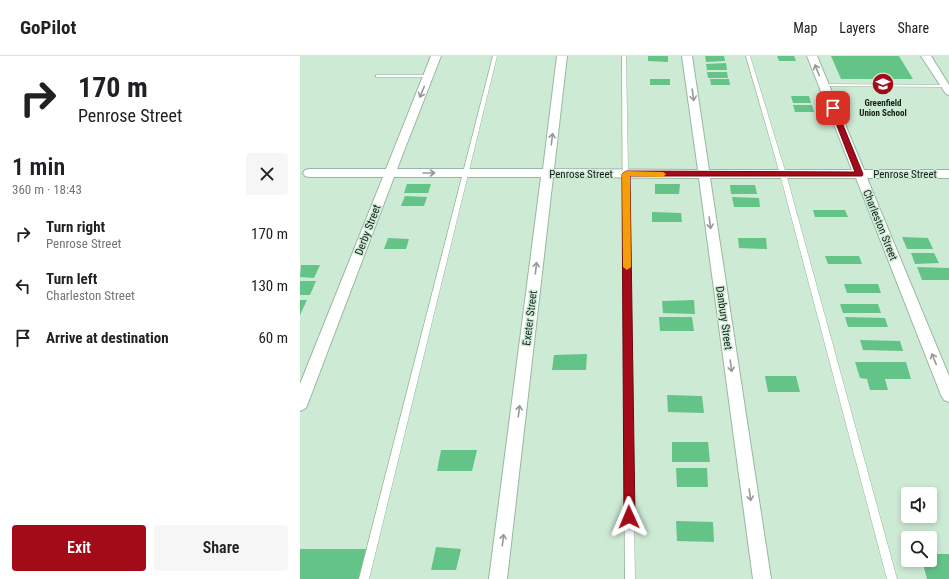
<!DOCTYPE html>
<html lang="en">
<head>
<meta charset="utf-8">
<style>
  body { margin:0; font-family:"Roboto Condensed",sans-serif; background:#f6f6f6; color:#202124; height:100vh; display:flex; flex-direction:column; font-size:15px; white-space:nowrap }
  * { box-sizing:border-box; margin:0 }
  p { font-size:13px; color:#757577 }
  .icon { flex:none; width:22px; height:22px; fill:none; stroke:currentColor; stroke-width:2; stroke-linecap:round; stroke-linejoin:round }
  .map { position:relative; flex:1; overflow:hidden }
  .sheet { display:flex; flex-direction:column; background:#fff; width:300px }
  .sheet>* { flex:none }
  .hud { background:#fff; color:#202124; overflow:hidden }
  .tools { position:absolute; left:601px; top:431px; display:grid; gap:8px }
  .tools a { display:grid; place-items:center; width:36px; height:36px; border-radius:4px; background:#fff; box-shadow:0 2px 6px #0003; font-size:20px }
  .pin { position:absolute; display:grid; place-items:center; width:34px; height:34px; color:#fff; margin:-17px; border-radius:8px; box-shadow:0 2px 6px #0006 }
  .me { position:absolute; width:44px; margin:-22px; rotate:359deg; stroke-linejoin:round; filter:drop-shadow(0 0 3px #0008) }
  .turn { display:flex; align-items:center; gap:14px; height:84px; padding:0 12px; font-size:18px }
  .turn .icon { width:52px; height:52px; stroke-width:2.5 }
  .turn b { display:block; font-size:28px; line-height:34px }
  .round { display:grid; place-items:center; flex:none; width:42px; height:42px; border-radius:4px; background:#f6f6f6 }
  .overview { display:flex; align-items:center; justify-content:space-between; height:68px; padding:0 12px }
  h1 { font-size:24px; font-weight:600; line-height:30px }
  .button { display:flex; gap:8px; margin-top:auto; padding:8px 12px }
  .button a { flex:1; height:46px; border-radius:4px; background:#a40b18; color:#fff; font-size:16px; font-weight:600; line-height:46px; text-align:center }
  .button a+a { background:#f6f6f6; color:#202124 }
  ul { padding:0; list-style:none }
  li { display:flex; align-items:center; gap:12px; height:52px; padding:0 12px }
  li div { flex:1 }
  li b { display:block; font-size:15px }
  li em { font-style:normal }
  header { display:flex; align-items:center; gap:24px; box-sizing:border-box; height:56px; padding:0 20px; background:#fff; border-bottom:1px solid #e0e0e0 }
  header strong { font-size:19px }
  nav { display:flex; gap:22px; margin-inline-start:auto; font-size:14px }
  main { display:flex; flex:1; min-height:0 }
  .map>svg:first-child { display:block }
  .building { fill:#64c387 }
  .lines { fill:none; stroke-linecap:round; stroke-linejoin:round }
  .service-casing { stroke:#9ab6a2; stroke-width:1 }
  .minor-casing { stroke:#9ab6a2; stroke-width:2 }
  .service { fill:#fff; fill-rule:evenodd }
  .minor { fill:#fff; fill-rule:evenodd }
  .oneway { stroke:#959a97 }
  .route { fill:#a40b18; stroke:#6b0710 }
  .slow { fill:#f59e0b }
  .labels { text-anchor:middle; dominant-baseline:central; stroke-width:3; stroke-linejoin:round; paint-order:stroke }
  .far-poi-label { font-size:9px; font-weight:bold; fill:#141f18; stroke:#cdead5 }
  .street-label { font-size:11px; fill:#141f18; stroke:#cdead5 }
</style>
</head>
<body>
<header>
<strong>GoPilot</strong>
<nav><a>Map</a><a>Layers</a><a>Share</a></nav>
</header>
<main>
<section class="sheet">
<div class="hud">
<div class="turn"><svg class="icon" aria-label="right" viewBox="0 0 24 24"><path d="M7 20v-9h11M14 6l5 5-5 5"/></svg><div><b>170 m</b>Penrose Street</div></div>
</div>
<div class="overview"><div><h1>1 min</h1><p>360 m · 18:43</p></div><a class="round"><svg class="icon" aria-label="close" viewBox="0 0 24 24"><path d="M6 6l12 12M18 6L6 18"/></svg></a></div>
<ul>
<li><svg class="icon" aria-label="right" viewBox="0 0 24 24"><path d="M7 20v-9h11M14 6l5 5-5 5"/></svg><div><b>Turn right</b><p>Penrose Street</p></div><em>170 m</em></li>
<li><svg class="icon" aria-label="left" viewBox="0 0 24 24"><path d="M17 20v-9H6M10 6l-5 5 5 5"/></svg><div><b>Turn left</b><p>Charleston Street</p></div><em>130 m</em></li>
<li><svg class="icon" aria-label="arrive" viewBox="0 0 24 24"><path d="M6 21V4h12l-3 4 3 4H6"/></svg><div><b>Arrive at destination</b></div><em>60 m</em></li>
</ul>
<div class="button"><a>Exit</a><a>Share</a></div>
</section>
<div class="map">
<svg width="649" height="523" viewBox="0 0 649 523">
  <rect width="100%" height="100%" fill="#cdead5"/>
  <!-- building -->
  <path class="building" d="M348,0H368V6L348,5Z
    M405,0H424L425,5L406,6Z
    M477,0H494L496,5H479Z
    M531,0H599L613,23H541Z
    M426,7L427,14H407L406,8Z
    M407,16H427L428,22H408Z
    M350,23H370V29H350Z
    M410,23H429L430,29H411Z
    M491,40H509L511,47H493Z
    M493,49H512L514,56H495Z
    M107,128H131L128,137H104Z
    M355,128H380L379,138H355Z
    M430,129H455L457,138H431Z
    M105,140L127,141L124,150H101Z
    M432,141L459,142L460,151H434Z
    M513,154H545L548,161H515Z
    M352,156L381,157L382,166H352Z
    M602,181L628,182L633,193H607Z
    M88,182L109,183L106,193H84Z
    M438,182H466L467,193L439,192Z
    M611,197H634L639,207L615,208Z
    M525,200H559L562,208H528Z
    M1,209H20L14,222L0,221Z
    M617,211L649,212V224H622Z
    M0,225H16L10,239H0Z
    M544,228H578L581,237H547Z
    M0,244H7L0,259Z
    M394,244L395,258L363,257L362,245Z
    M540,248H578L581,257H543Z
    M359,261H392L394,275H360Z
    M545,261L585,262L588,271H548Z
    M560,284L600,285L603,295L563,294Z
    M287,298L286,314H252L254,299Z
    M555,306H606L611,323H585L588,334H570L567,323L560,322Z
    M465,320H496L500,336H468Z
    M367,339L402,340L404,357L368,356Z
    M372,386H408L410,406H372Z
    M141,394H177L172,415H137Z
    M376,412H407L408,431H377Z
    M376,465L413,466L414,486L377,485Z
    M136,491L161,493L156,514H131Z
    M0,493H67L59,523H0Z
    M630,498H649V523H627L622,504H630Z"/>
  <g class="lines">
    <!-- service casing -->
    <g class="service-casing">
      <path id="service" d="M193,0H197L69,523H59Z
        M322,0H326L335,523H325Z
        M446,0H450L486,118L597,523H587L480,118Z
        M76,19H128L130,20L128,21H76Z
        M521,28L645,29L647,30L645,31L523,30L521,29Z"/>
    </g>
    <!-- minor casing -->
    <g class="minor-casing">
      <path id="minor" d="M131,0H141L97,113H243L257,0H267L254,113L398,114L382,0H392L409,114H552L507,0H517L564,114H649V122H567L649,320V346L644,344L641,339L556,122H410L471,523H453L399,122L253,121L207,523H189L241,121H94L8,347L6,352L0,355V328L83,121H9L5,120L3,117L5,114L9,113H86Z
        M621,0H631L649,29V39L646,38Z"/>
    </g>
    <!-- service -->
    <use href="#service" class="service"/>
    <!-- minor -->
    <use href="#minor" class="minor"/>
  </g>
  <!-- one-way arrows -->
  <defs><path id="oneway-shaft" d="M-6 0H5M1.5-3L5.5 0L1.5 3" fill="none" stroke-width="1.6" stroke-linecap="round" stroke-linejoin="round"/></defs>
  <g class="oneway">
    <use href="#oneway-shaft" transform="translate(517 14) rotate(-112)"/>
    <use href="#oneway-shaft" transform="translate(122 36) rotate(112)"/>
    <use href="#oneway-shaft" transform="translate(393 39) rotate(82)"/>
    <use href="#oneway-shaft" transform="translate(252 83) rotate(-83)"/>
    <use href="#oneway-shaft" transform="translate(129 117)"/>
    <use href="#oneway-shaft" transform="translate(410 167) rotate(82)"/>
    <use href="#oneway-shaft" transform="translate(236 212) rotate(-83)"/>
    <use href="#oneway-shaft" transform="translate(634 303) rotate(-112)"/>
    <use href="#oneway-shaft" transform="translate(431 310) rotate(82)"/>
    <use href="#oneway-shaft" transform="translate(219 355) rotate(-83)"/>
    <use href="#oneway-shaft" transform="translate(450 439) rotate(82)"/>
    <use href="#oneway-shaft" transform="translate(203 484) rotate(-83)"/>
  </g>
  <!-- route -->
  <path class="route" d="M531,50L536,52L563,118L562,120H330L335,461L333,465L329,466L325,465L324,461L322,118L326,115L555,116L530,52Z"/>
  <!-- slow -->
  <path class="slow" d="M326,115L363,116L366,118L363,121L330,120L331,211L327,214L323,211L322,118Z"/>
  <!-- icons -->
  <defs>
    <g id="school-disc" transform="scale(1.15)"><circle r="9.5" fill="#a40b18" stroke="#cdead5"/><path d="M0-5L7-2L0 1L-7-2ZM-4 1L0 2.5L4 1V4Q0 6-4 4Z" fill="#fff"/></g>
  </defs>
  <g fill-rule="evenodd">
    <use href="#school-disc" x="583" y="28"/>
  </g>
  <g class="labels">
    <!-- far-poi labels -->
    <g class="far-poi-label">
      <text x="583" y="47">Greenfield<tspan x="583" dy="10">Union School</tspan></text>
    </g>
    <!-- street labels -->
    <g class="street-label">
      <text x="281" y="118">Penrose Street</text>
      <text x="605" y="118">Penrose Street</text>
      <text transform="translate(580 169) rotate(68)">Charleston Street</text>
      <text transform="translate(68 174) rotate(-69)">Derby Street</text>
      <text transform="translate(230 262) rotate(-83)">Exeter Street</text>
      <text transform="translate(424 262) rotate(82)">Danbury Street</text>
    </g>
  </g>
</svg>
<div class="tools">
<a><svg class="icon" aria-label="sound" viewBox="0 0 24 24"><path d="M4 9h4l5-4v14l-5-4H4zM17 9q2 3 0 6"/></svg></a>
<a><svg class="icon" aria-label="search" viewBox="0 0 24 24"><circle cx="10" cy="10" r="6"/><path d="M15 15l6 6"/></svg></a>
</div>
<div class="pin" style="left:533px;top:52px;background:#d93025"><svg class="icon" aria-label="arrive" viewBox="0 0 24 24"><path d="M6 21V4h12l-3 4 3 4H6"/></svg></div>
<svg class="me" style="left:329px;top:461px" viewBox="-20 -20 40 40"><path d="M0-17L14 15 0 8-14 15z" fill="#a40b18" stroke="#fff" stroke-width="4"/></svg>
</div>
</main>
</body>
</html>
